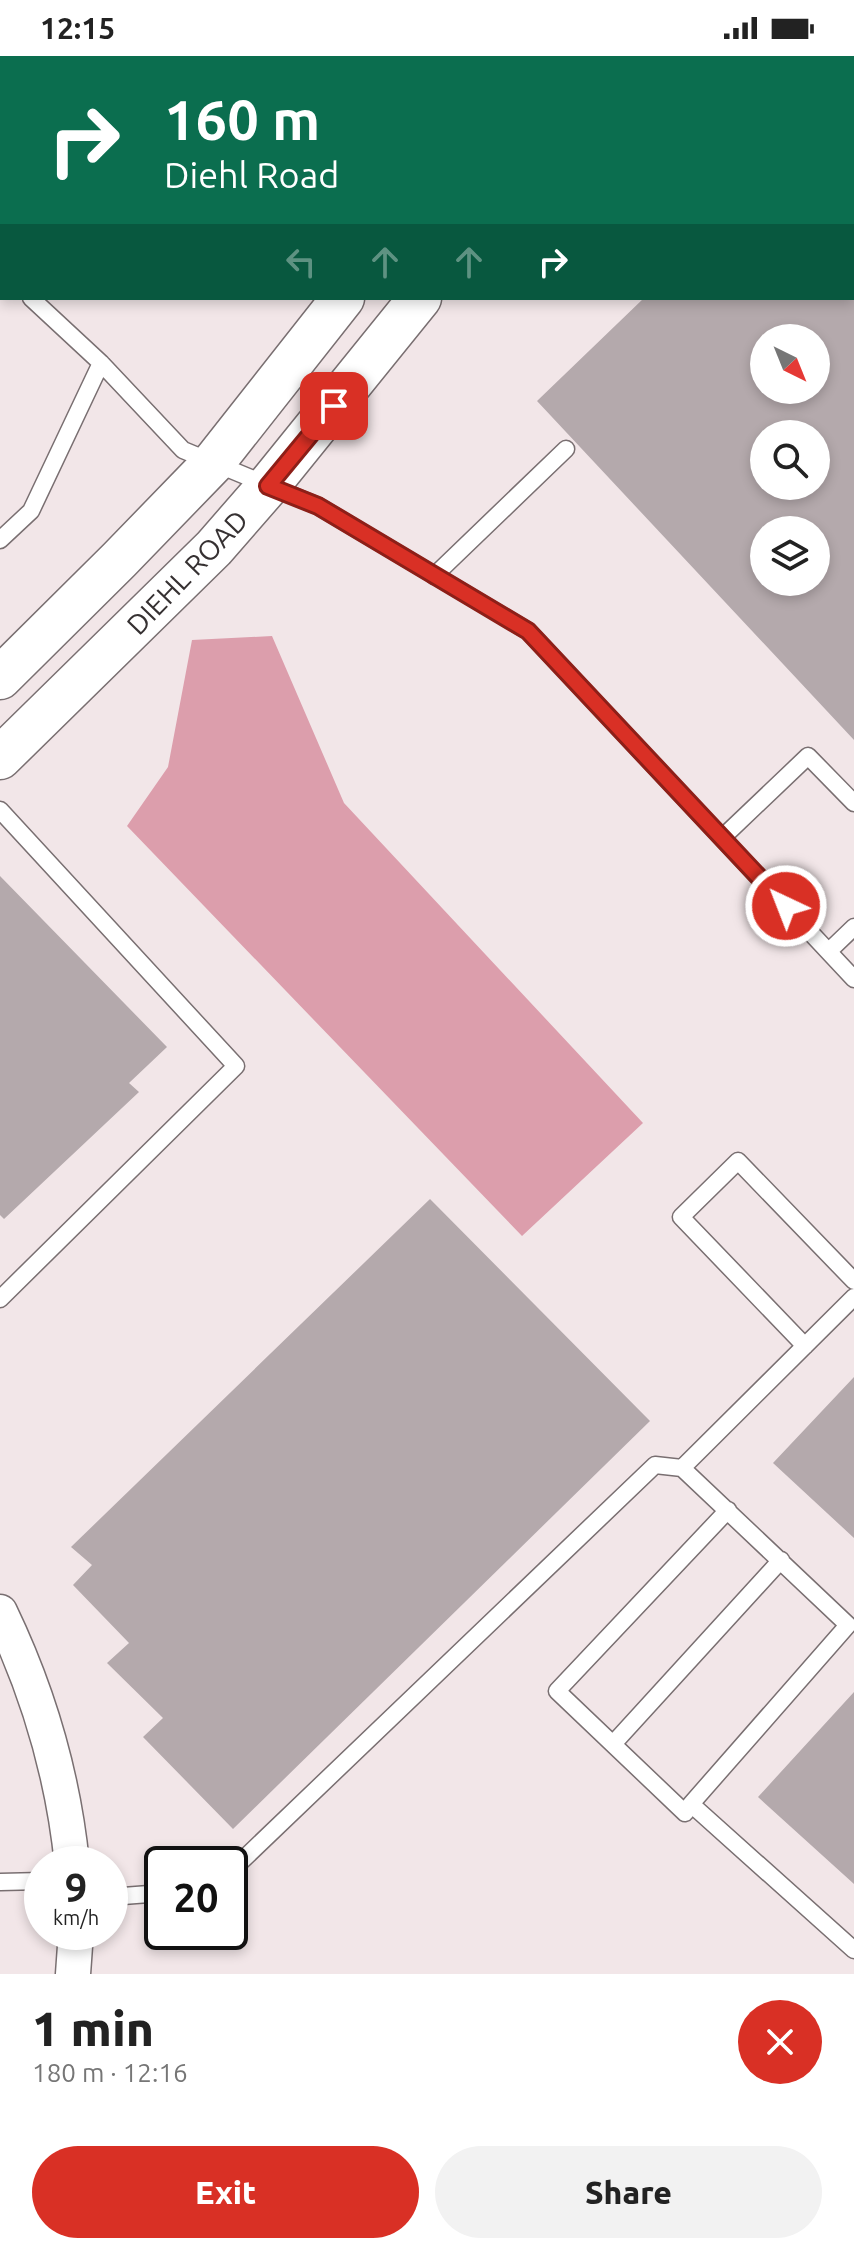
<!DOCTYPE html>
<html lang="en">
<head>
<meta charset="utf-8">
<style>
  body { margin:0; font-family:Ubuntu,sans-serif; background:#f2f2f2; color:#222; height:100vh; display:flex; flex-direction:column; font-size:30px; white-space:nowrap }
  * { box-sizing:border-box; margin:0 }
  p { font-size:26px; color:#767676 }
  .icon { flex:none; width:44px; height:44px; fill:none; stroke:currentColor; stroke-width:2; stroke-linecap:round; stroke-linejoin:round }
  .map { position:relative; height:1918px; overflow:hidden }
  .side { display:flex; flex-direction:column; background:#fff; flex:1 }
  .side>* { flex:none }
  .hud { position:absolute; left:0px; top:0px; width:854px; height:244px; box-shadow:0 4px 12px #0003; background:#0b6e4f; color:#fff; overflow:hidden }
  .needle { width:52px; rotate:137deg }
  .fabs { position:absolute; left:750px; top:268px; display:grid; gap:16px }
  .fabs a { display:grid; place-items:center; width:80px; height:80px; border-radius:50%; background:#fff; box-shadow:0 4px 12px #0003; font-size:40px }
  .speed { position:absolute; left:24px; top:1790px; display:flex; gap:16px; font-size:40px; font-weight:700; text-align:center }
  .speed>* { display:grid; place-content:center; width:104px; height:104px; border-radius:50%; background:#fff; box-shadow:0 4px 12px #0003; line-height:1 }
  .speed small { font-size:20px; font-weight:400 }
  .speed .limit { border:4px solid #111; border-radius:12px; background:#fff; color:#111 }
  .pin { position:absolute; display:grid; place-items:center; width:68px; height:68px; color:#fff; margin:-34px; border-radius:16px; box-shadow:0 4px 12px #0006 }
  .me { position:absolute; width:88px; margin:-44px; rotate:317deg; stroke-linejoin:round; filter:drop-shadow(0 0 6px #0008) }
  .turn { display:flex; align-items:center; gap:28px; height:168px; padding:0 32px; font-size:36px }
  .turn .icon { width:104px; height:104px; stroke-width:2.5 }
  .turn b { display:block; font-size:56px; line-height:68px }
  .lanes { display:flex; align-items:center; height:76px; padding:0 32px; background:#0003; justify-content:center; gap:40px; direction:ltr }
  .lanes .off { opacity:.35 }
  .round { display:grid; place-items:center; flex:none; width:84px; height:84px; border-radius:42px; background:#f2f2f2 }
  .overview { display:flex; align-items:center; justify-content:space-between; height:136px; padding:0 32px }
  h1 { font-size:48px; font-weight:800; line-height:60px }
  .button { display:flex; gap:16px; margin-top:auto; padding:16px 32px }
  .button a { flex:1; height:92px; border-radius:48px; background:#d93025; color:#fff; font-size:32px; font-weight:800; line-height:92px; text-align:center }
  .button a+a { background:#f2f2f2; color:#222 }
  .status { display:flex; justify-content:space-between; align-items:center; height:56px; padding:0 40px; background:#fff; direction:ltr }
  .status svg { height:22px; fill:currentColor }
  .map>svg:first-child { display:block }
  .water { fill:#dc9eac }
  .building { fill:#b4a9ac; fill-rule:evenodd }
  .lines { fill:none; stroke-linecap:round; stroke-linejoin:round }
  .service-casing { stroke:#796f71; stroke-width:19 }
  .minor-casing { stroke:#796f71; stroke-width:37 }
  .tertiary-casing { stroke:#796f71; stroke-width:45 }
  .service { stroke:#fff; stroke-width:16 }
  .minor { stroke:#fff; stroke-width:34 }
  .tertiary { stroke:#fff; stroke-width:42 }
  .route-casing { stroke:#8d1f18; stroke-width:20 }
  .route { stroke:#d93025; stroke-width:14 }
  .labels { text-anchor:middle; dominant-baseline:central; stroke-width:6; stroke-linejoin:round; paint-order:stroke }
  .street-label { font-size:28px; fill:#363132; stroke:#fff }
</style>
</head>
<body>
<div class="status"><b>12:15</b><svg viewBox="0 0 49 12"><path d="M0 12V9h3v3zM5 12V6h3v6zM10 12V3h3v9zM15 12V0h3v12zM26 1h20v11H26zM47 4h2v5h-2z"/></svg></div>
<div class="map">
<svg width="854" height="1918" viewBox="0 0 854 1918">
  <rect width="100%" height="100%" fill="#f2e6e8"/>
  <!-- water -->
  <path class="water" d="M272,580L344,747L643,1067L522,1180L127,770L168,711L192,584Z"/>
  <!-- building -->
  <path class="building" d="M644,242H854V684L537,345ZM764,282H816V334H764ZM764,378H816V430H764ZM764,474H816V526H764Z
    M0,820L167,991L129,1027L139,1036L4,1163L0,1159Z
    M430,1143L650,1365L233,1773L143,1681L163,1662L107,1607L129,1587L73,1529L92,1509L71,1491Z
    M854,1321V1482L773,1407Z
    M854,1636V1828L758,1741Z"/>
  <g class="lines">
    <!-- service casing -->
    <g class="service-casing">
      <path id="service" d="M766,0H769
        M0,2L2,4
        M421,2L422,0
        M0,213L2,215
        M31,242L101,307L183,394L318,450L528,575L854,923
        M0,484L31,455L101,307
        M434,520L566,393
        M0,754L236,1010L0,1243
        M722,782L808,700L854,747
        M829,895L854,871
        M805,1290L681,1161L738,1105L854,1225
        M682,1412L854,1241
        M613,1688L781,1504
        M691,1748L685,1757L557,1635L728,1454
        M230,1816L655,1409L682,1412L848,1569L691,1748L854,1894
        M0,1826L42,1825
        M110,1841L162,1837"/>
    </g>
    <!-- minor casing -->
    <g class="minor-casing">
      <path id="minor" d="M0,1556C39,1637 63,1718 72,1808
        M73,1918L76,1876"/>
    </g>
    <!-- tertiary casing -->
    <g class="tertiary-casing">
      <path id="tertiary" d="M531,2L533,0
        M604,2L606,0
        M0,622L119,504L213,407L343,242
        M0,702L214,492L268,430L420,242"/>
    </g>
    <!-- service -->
    <use href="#service" class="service"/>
    <!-- minor -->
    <use href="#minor" class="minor"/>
    <!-- tertiary -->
    <use href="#tertiary" class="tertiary"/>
  </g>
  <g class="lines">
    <!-- route casing -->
    <g class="route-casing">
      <path id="route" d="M334,350L268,430L318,450L528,575L786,850"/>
    </g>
    <!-- route -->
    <use href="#route" class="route"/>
  </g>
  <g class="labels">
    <!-- street labels -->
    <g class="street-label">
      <text transform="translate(187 516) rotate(-46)">DIEHL ROAD</text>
    </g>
  </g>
</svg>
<div class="fabs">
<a><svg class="needle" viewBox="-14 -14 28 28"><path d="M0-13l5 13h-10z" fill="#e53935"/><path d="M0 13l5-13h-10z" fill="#767676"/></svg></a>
<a><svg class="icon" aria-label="search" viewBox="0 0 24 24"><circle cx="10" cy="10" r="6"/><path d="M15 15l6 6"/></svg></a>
<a><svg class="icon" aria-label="layers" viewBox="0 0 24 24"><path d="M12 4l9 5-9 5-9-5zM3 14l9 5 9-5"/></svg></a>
</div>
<div class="speed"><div>9<small>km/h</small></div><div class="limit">20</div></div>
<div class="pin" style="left:334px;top:350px;background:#d93025"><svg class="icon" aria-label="arrive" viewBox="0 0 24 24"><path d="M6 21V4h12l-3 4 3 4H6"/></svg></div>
<svg class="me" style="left:786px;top:850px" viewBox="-20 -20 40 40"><circle r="17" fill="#d93025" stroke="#fff" stroke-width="3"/><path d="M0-11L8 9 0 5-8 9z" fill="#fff"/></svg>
<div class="hud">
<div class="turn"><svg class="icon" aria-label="right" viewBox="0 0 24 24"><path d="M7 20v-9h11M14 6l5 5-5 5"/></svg><div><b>160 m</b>Diehl Road</div></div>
<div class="lanes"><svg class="icon off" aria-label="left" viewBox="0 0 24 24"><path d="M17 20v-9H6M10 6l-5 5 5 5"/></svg><svg class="icon off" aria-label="ahead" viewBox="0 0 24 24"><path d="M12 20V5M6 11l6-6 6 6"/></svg><svg class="icon off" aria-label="ahead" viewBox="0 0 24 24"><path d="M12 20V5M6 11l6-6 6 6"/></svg><svg class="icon" aria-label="right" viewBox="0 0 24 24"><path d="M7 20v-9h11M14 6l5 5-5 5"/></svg></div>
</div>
</div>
<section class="side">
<div class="overview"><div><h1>1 min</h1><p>180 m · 12:16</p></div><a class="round" style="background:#d93025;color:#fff"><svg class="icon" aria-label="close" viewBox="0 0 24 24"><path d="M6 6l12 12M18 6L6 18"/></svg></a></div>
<div class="button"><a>Exit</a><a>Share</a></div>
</section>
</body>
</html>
